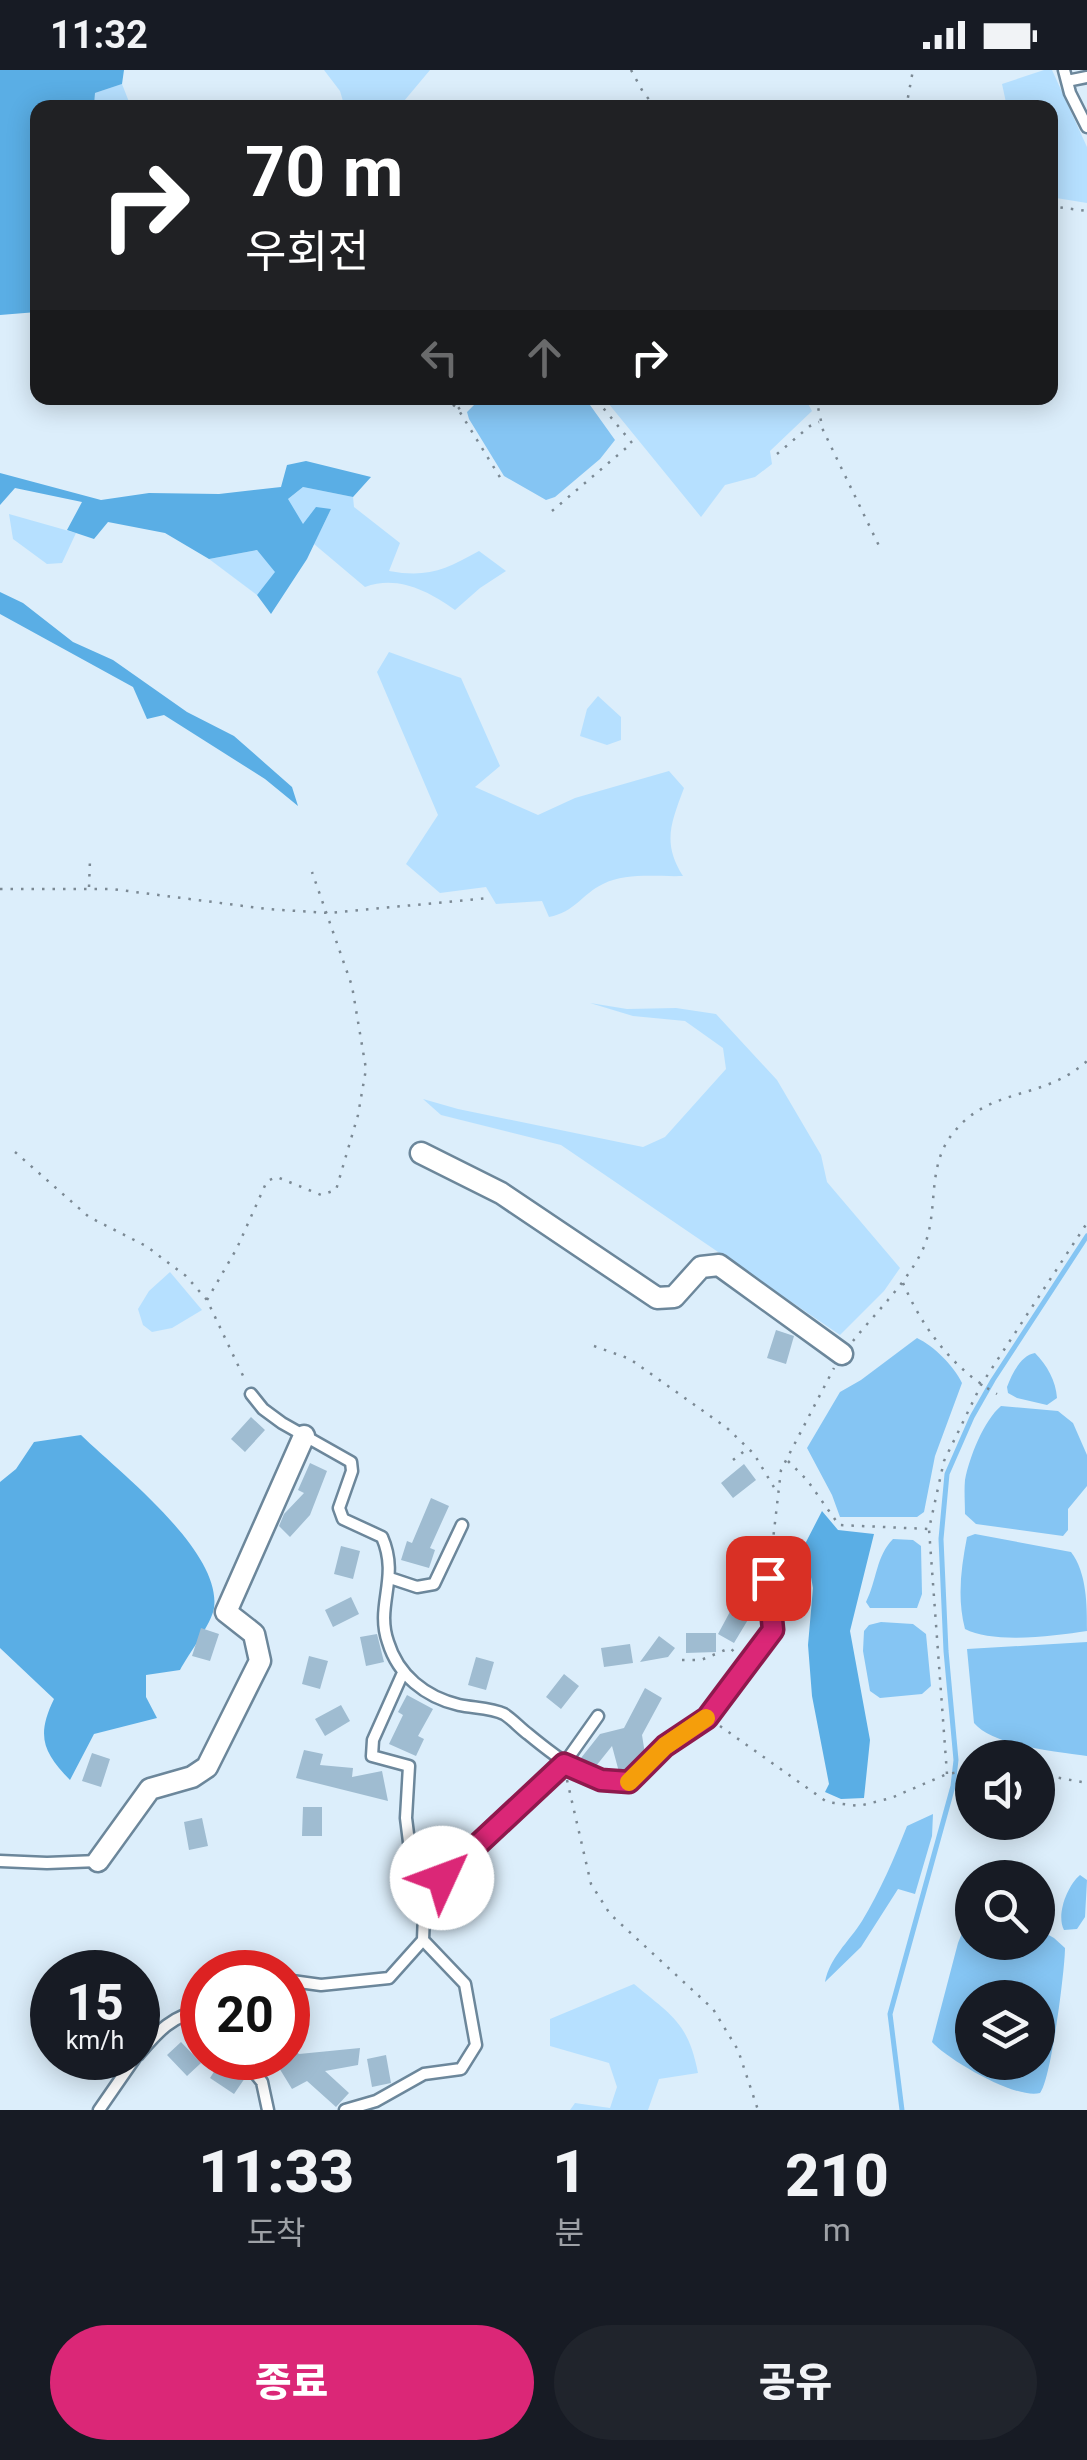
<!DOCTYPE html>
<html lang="ko">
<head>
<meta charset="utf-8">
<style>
  body { margin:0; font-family:Roboto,"Noto Sans KR",sans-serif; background:#20242c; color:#f1f3f6; height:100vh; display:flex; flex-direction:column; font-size:38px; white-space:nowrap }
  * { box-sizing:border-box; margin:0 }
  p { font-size:32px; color:#9ea1a6 }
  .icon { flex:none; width:55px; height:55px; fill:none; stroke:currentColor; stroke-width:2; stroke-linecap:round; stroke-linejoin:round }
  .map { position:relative; height:2040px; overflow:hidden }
  .sheet { display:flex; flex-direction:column; background:#171b24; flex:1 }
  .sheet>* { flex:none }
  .guide { position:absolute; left:30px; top:30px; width:1028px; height:305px; border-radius:20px; box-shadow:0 5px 25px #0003; background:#202124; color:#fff; overflow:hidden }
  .tools { position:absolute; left:955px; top:1670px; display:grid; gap:20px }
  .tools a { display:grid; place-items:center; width:100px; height:100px; border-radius:50%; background:#171b24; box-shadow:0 5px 25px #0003; font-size:50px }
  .speed { position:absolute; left:30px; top:1880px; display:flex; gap:20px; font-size:50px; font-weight:700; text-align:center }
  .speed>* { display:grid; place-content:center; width:130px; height:130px; border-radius:50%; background:#171b24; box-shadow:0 5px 25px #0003; line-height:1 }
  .speed small { font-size:25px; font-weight:400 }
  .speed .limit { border:15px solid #d22; background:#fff; color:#111 }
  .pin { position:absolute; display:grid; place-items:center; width:85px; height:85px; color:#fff; margin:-42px; border-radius:20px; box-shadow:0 5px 15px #0006 }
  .me { position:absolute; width:110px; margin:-55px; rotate:47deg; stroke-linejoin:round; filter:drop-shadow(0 0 8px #0008) }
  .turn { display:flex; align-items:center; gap:35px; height:210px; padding:0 50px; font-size:45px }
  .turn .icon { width:130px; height:130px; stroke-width:2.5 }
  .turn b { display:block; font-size:70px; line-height:85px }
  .lanes { display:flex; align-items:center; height:95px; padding:0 50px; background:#0003; justify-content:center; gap:50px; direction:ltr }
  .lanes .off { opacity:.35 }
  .eta { display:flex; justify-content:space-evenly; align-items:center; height:170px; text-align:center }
  .eta b { font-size:60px; font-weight:800; line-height:70px }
  .primary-button { display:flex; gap:20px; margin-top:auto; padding:20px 50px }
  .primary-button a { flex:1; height:115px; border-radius:60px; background:#db2777; color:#fff; font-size:40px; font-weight:800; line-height:115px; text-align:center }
  .primary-button a+a { background:#20242c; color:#f1f3f6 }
  .status { display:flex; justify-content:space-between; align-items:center; height:70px; padding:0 50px; background:#171b24; direction:ltr }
  .status svg { height:28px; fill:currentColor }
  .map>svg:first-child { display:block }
  .green { fill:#b6e0ff }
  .forest { fill:#5aaee5 }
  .water { fill:#85c5f3; fill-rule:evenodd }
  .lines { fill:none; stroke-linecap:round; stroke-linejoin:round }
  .stream { stroke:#85c5f3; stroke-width:5 }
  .building { fill:#9fbcd1 }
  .service-casing { stroke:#6c879b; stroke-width:15 }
  .minor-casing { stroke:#6c879b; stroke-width:25 }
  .path { stroke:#7b8994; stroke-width:2.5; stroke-dasharray:2.5 8; stroke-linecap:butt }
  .service { stroke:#fff; stroke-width:10 }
  .minor { stroke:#fff; stroke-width:20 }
  .route-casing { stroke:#8e194d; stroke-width:25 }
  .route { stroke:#db2777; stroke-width:18 }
  .slow { stroke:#f59e0b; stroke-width:18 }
</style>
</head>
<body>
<div class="status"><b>11:32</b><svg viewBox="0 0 49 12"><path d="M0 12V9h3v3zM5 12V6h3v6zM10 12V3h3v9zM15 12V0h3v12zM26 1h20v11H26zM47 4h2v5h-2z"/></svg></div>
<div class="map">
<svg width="1087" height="2040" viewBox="0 0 1087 2040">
  <rect width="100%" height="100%" fill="#dceefb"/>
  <!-- green -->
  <path class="green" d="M324,0H430L399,37L345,38L340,21Z
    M1044,0H1052L1087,77V133L1050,127V38L1007,37L1002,14Z
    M122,14L131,37L94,38L95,23Z
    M604,328H805L812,341L770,381L772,394L755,407L725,415L701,447Z
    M303,417L353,427L354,437L400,473L389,501C427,508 445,500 479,481L506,501L480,518L455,540C428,521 398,505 365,517L314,474L331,439L303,455L287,430Z
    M9,444L76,463L62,493L47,494L13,469Z
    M257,480L276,502L257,525L209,489Z
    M389,582L461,608L500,696L475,717L538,745L575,728L669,701L684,718C671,753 662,773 683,806C658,807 627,802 603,814C582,824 575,842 549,847L542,831L496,834L486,817L440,823L406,794L438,745L377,602Z
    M598,626L621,647V670L607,675L580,666L587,639Z
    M590,933L627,939L676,938L716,944L777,1010L821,1085L827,1112L900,1198L884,1221L840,1265L561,1075L441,1045L423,1029L458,1039L643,1077L665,1067L726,999L723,978L685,951L633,946Z
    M170,1202L202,1240L172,1258L152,1262L143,1255L138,1239L149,1221Z
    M634,1914C672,1946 688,1952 698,2003L659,2009L648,2040H570L575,2033L610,2038L617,2017L609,1993L550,1976V1949Z"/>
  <!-- forest -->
  <path class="forest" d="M0,0H124L122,14L95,23L94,37L38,38L37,242L0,245Z
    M306,391L371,407L353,427L303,417L288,429L303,454L316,437L331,439L307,489L271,544L257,525L275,502L257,480L209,489L165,463L108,452L94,469L67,460L82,432L15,418L0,435V403L101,430L149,423L219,424L281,417L287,395Z
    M0,522L23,533L73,572L113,590L187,642L234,666L292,717L298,736L265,709L164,645L147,649L133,617L0,544Z
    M81,1365C119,1402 222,1481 214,1538C212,1553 188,1585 180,1600L146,1605V1627L157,1648L94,1664L70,1710C43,1682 36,1666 54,1629L0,1578V1412L16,1399L34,1372Z
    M822,1441L838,1460L874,1464L850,1561L870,1670L864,1728L841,1729L825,1722L829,1714L812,1626L808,1575L813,1518L805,1474Z"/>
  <!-- water -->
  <path class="water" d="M481,328H585L615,370L600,389L555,427L546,430L504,406L469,349L467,342Z
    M917,1268C934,1276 954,1296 962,1313L935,1386L924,1442L917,1447H840L832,1425L807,1378L840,1322L861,1310Z
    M1035,1283C1047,1295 1056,1311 1057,1328L1047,1335L1017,1328L1008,1323L1007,1317C1012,1304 1021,1285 1035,1283Z
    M1001,1336L1058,1341L1073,1353L1087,1385V1416L1068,1439V1460L1063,1466L976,1454L965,1444C965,1433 964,1421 965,1410C969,1388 984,1350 1001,1336Z
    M975,1464L1071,1482C1087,1503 1087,1535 1087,1561C1055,1566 993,1574 965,1559C957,1528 961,1498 967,1467Z
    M893,1469L913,1470L921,1476L922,1524L917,1538H870L866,1532C877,1510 876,1486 893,1469Z
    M881,1552L913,1554L926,1564L931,1616L922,1624L880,1628L870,1621L863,1581L864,1561L869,1555Z
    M1087,1572V1686C1057,1682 993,1676 974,1653L967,1579Z
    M933,1744L932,1766L915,1824L898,1819L861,1877L825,1912C830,1887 848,1873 862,1851C880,1821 894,1789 907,1756Z
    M1080,1805L1087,1810L1085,1847L1077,1859L1064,1860C1056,1845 1067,1816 1080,1805Z
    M972,1838V1872H1038V1859L1054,1868L1065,1878C1065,1900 1051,2010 1040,2023C1017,2030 948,1990 932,1972L958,1873ZM972,1928H1038V1992H972Z"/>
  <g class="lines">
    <!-- stream -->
    <path class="stream" d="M902,2040L890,1944L953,1716L956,1690L946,1581L941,1469L947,1404L972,1347L993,1310L1087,1166"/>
  </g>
  <!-- building -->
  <path class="building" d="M776,1260L794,1266L786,1294L767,1288Z
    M251,1347L265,1360L245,1382L231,1369Z
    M310,1393L327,1401L310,1445L290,1467L279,1456L284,1444L304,1423L298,1420Z
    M744,1394L756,1410L733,1428L721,1413Z
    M431,1428L449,1436L430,1478L435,1480L429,1498L401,1490L407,1471L412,1473Z
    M341,1476L360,1481L353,1509L334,1504Z
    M351,1527L359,1544L333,1557L325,1540Z
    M732,1538L749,1548L734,1573L718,1564Z
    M201,1558L219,1564L210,1591L192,1586Z
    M686,1563H716V1582L686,1583Z
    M377,1564L384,1592L366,1596L360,1567Z
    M659,1566L675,1578L668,1587L640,1592Z
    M630,1574L633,1593L604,1597L601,1578Z
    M309,1586L328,1591L320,1619L302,1614Z
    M476,1587L494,1592L486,1620L468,1615Z
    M564,1604L579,1616L561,1639L546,1627Z
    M645,1618L662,1628L642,1665L645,1684L624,1703L619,1702L612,1676L596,1696L581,1688L600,1664L624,1658Z
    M407,1625L433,1639L418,1666L424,1669L416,1686L389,1674L403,1645L398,1642Z
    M341,1635L350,1651L325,1666L315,1649Z
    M304,1680L323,1684L320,1695L353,1698L352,1707L382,1701L388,1731L296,1708Z
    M92,1683L110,1689L101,1717L82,1711Z
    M303,1737H322V1766H302Z
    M202,1748L208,1776L189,1780L184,1752Z
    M181,1972L201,1993L187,2006L167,1985Z
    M288,1974L299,1984L360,1978L358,1995L325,2001L349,2023L336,2037L307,2011L292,2019L273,1988H288Z
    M386,1985L391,2013L372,2017L367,1989Z
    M220,1992L245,2008L234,2024L210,2008Z"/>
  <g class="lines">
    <!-- service casing -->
    <g class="service-casing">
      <path id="service" d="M1064,0L1070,23L1087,57
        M1067,11L1087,7
        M251,1324L263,1339L282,1353L351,1392L352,1401L339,1438L343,1449L382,1467C400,1508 375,1535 388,1572C398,1605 425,1627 459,1635C473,1638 492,1638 504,1644C512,1649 520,1658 528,1664C562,1692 583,1709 629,1712L665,1676L707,1647L773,1560L768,1508
        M390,1508L417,1517L434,1514L462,1455
        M402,1605L373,1670L372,1686L409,1696L406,1748L409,1772L425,1818
        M0,1791L47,1793L98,1791
        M288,1914L292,1911L321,1915L389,1908L423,1870
        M138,1985C156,1964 173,1943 202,1942
        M243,1988L262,2012L268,2040
        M99,2040L135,1988
        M345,2040L376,2031L424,2004L461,1999L476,1975L465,1914L423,1870L425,1818L441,1808L564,1694L598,1646"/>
    </g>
    <!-- minor casing -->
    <g class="minor-casing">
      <path id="minor" d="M421,1083L501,1123L657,1228L674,1227L701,1197L719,1195L842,1284
        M98,1791L150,1719L192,1707L207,1697L260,1591L254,1564L226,1542L304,1366"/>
    </g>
    <!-- path -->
    <path class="path" d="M631,0L643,22L656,38
      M906,38L913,0
      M1050,136L1087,141
      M445,328L458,339L501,409
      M816,328L823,360L881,480
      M458,339L473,328
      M777,384L810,356L819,352
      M552,441L632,373L595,328
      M89,817L90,790
      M0,819H112L267,839L329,843L489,828
      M15,1082L89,1147L146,1176L186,1206L207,1230L245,1310
      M903,1213C923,1259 953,1299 997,1324
      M207,1230L237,1178L267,1111L277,1107L321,1125L336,1120L358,1045L366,999L352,916L312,802
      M853,1271C876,1242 907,1213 923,1179C940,1141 925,1096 954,1062C991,1016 1043,1031 1087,991
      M594,1276L630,1289L727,1358L754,1384L778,1424
      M733,1390L747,1379
      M788,1391L807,1410L839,1455L929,1459
      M770,1496L781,1400L834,1298
      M682,1590H701L730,1578L739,1586
      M720,1656L827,1732L859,1736L891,1728L947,1704L972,1700
      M947,1704L929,1459L944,1391L981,1315L1087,1153
      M1038,1704L1087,1713
      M567,1710L591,1814L610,1844L713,1939L738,1980L758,2040"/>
    <!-- service -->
    <use href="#service" class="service"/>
    <!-- minor -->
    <use href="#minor" class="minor"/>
  </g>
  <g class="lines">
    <!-- route casing -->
    <g class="route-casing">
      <path id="route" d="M442,1808L564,1694L601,1710L629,1712L665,1676L707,1648L773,1560L768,1508"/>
    </g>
    <!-- route -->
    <use href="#route" class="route"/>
    <!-- slow -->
    <path class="slow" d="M629,1712L665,1676L706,1648"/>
  </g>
</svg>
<div class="tools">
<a><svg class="icon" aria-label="sound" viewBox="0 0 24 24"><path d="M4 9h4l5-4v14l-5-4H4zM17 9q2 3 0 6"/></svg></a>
<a><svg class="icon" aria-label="search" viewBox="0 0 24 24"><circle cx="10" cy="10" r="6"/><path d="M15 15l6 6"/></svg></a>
<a><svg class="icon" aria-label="layers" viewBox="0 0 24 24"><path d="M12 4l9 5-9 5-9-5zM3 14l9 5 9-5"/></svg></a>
</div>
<div class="speed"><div>15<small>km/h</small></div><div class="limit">20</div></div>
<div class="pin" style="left:768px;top:1508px;background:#d93025"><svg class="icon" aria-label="arrive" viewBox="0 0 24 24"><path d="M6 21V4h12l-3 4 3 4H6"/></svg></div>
<svg class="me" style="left:442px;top:1808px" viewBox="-20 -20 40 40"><circle r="19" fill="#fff"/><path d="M0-13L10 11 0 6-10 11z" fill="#db2777"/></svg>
<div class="guide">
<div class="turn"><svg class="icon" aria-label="right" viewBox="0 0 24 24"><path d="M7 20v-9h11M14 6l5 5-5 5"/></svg><div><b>70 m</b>우회전</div></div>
<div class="lanes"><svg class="icon off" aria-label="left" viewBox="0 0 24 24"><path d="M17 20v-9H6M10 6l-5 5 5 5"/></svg><svg class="icon off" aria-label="ahead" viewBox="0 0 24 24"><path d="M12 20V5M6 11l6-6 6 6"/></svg><svg class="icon" aria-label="right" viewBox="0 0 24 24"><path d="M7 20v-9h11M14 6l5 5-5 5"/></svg></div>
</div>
</div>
<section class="sheet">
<div class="eta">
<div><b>11:33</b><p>도착</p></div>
<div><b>1</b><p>분</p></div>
<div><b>210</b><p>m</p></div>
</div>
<div class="primary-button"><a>종료</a><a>공유</a></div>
</section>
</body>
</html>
